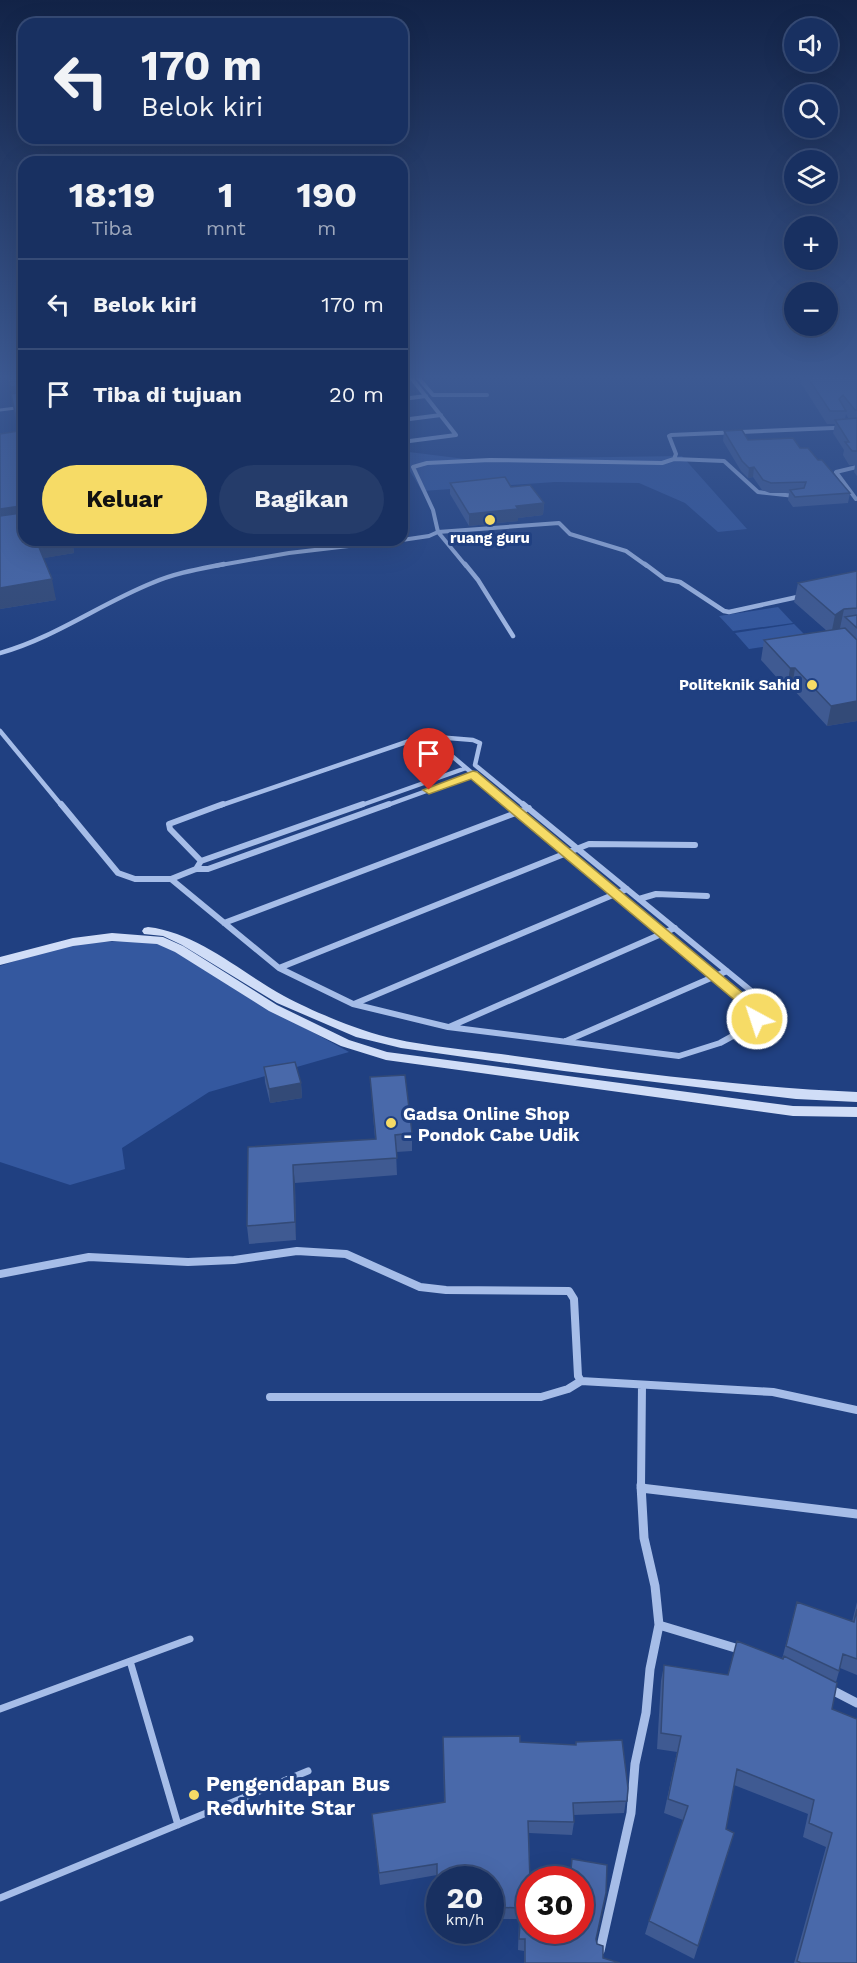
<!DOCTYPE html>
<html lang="id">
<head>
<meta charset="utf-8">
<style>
  body { margin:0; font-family:"Work Sans",sans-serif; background:#253c6a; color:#f1f3f6; height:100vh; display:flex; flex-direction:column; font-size:22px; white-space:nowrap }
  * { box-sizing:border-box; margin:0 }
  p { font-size:20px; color:#9fa9bd }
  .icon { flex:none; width:33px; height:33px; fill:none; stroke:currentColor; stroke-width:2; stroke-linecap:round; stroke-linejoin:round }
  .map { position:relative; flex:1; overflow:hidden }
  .side { position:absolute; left:18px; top:156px; width:390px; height:390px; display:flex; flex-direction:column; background:#183061; border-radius:18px; box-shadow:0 6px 24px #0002,0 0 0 2px #364b76 }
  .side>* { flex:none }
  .top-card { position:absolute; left:18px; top:18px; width:390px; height:126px; border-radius:18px; box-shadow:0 6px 24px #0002,0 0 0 2px #364b76; background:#183061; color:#f1f3f6; overflow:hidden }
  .controls { position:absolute; left:784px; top:18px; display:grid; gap:12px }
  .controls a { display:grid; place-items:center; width:54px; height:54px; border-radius:50%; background:#183061; box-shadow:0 6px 24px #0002,0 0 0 2px #364b76; font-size:30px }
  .speed { position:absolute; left:426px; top:1866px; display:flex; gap:12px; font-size:30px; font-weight:700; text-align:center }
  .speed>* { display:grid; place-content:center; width:78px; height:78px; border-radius:50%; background:#183061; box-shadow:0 6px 24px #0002,0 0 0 2px #364b76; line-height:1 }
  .speed small { font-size:15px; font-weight:400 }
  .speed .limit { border:9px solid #d22; background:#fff; color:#111 }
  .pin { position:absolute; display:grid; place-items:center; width:51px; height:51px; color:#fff; margin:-62px -26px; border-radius:50% 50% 50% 0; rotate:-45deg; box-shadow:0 0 6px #0007 }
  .pin .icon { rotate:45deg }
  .me { position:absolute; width:66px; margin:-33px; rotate:320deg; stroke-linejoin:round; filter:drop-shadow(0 0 4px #0008) }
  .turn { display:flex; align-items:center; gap:21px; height:126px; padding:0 24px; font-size:27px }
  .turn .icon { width:78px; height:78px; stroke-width:2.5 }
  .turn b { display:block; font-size:42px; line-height:51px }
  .eta { display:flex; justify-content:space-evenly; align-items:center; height:102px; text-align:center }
  .eta b { font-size:36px; font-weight:700; line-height:42px }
  .button { display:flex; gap:12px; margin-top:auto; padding:12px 24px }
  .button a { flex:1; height:69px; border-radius:36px; background:#f6db66; color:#111; font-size:24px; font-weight:700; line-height:69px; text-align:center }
  .button a+a { background:#253c6a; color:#f1f3f6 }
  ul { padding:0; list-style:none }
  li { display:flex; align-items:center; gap:18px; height:90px; padding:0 24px; border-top:2px solid #364b76 }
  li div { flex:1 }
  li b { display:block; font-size:22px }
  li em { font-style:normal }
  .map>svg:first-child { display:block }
  .green { fill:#34589f }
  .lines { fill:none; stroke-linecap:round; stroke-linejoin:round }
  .lane-far1 { stroke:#a6bde8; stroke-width:3 }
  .lane { stroke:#a6bde8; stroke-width:7 }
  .street-far4 { stroke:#a6bde8; stroke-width:4 }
  .street-far3 { stroke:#a6bde8; stroke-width:4.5 }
  .street-far2 { stroke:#a6bde8; stroke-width:6 }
  .street-far1 { stroke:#a6bde8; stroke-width:8 }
  .street { stroke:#a6bde8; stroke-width:9 }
  .secondary { fill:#d0ddf7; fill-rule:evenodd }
  .wall { fill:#3f5a92; fill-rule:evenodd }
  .shaded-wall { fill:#334a77 }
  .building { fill:#4969aa; stroke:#334a77; stroke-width:1.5 }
  .route { fill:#f6db66; stroke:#a08e42; stroke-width:1.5 }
  .poi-dot { fill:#f6db66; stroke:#204081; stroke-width:2 }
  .labels { text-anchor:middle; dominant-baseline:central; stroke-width:6; stroke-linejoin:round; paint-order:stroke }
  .far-poi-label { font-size:15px; font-weight:bold; fill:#fff; stroke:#204081 }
  .poi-label { font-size:18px; font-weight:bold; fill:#fff; stroke:#204081; text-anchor:start }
  .near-poi-label { font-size:21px; font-weight:bold; fill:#fff; stroke:#204081; text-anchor:start }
</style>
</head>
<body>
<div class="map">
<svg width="857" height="1963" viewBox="0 0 857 1963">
  <rect width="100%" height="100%" fill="#204081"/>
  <!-- green -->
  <path class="green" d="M409,452L465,459L682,456L747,529L718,532L685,503L639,483L555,482L422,491L408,468Z
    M778,607L793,623L733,631L719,616Z
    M794,624L810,640L749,649L735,633Z
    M144,940L171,948L272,1010L349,1052L209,1092L122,1148L125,1169L70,1185L0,1162V966L66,944Z"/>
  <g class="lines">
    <!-- lane-far1 -->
    <path class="lane-far1" d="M0,410L24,407"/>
    <!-- lane -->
    <path class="lane" d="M130,1661L178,1825
      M0,1709L190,1639
      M0,1898L308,1771"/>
    <!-- street-far4 -->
    <path class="street-far4" d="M409,375L456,435
      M416,375L433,395H487
      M402,399L426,396
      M402,420L441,415
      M402,442L456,435
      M674,459L724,461L758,492L795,496
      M856,499L836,472L857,467
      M438,532L559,523L570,534L626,551L647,566
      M438,532L466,566
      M402,540L429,536L438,532L433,510L413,467L427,463L490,460L662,463L674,459L676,454L669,436L671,435L857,427
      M215,566L289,553L400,540"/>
    <!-- street-far3 -->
    <path class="street-far3" d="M465,564L478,580L513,636
      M645,564L665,579L680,582L724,611L729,612L802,596
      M0,653C54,638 100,604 152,583C175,573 199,569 224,564
      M0,731L62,806
      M424,736L473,740L480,743L475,765L525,806
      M219,806L424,736L433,740L511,806
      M359,806L466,768
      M385,806L476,773"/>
    <!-- street-far2 -->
    <path class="street-far2" d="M61,804L118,873L135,879H171L279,968L353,1004L448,1027L679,1056L720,1043L749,1027L756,1019L761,999L523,804
      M509,804L757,1012
      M201,861L363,804
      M196,869L201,861L170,829L169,824L223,804
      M171,879L196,869H208L389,804
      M639,899L656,894L707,896
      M224,923L529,808
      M279,968L589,844L695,845
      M354,1004L627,889
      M449,1027L675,928
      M566,1041L727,971"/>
    <!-- street-far1 -->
    <path class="street-far1" d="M0,1274L89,1257L188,1262L234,1260L297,1251L346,1254L420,1287L446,1290L569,1291L574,1299L578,1376L581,1381L773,1392L857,1410
      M270,1397H541L568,1389L581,1381
      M641,1486L642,1385"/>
    <!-- street -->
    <path class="street" d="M641,1488L857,1514
      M659,1625L742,1650
      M828,1688L857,1703
      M600,1951L631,1813L635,1764L646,1713L650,1669L659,1625L655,1586L644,1538L641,1485"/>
    <!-- secondary -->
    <path class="secondary" d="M148,927C199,933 240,972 284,996C306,1008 339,1022 363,1030C408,1046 467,1049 515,1056C628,1072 743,1087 857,1092V1102L796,1099L564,1071L401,1048L356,1037L277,1003L182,945L163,936L144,934L142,931L144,928Z
      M112,933L163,937L183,946L277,1005L349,1040L387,1052L793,1106L857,1107V1117L793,1116L386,1060L341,1046L269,1011L175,952L157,944L112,941L73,946L0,965V957L73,938Z"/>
  </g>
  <!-- wall -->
  <path class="wall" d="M7,375H24V540H72L74,553L43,558L56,600L0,609V434L19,431Z
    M801,375H857V476L854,472L855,465H849L843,455L844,450L833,433L835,424H827L801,383L802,376ZM846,414L849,419H845Z
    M724,431L748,440L800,448L818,460L850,493L848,503L793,507L788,500L789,493H770L762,490L753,477L748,478L741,471L723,441Z
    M450,483L511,487L544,503L543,515L518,518V521L469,526L450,494Z
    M857,571V721L827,726L792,688L787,689L761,660L764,640L827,631L794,602L798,583Z
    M264,1067L301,1083L302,1098L270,1103L265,1082Z
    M370,1077L412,1133V1151L396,1152L397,1175L295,1183L296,1240L249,1244L247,1226L248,1147L375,1139Z
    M797,1602L852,1622L857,1602V1675L840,1668L836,1682L832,1709L857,1963H794L826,1847L803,1837L808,1814L734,1785L726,1829L734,1833L694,1959L645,1934L649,1921L683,1820L664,1813L677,1752L657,1749L661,1681L664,1665L728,1675L782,1659Z
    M520,1736V1742L575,1745L576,1742L622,1740L628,1788L624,1813L574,1815V1822L572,1835L529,1833L530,1880V1930H580V1880H569L572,1859L607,1865L606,1893L596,1939L597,1944L603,1946V1958L620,1963H524V1951L518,1950L519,1919H490V1880H440V1918H436L437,1875L380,1885L372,1814L444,1802L443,1737Z"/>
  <!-- shaded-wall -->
  <path class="shaded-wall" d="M21,386L24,403L13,405L10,387Z
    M754,467L753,477L748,478L749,468Z
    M544,503L543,515L518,518V521L469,526V514L516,506Z
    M20,506L24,525L0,529V509Z
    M35,540H72L74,553L39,559Z
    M52,579L56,600L0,609V588Z
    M844,609L840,628L831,635L835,615Z
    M790,668H795L792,688L787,689Z
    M857,701V721L827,726L831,706Z
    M301,1083L302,1098L270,1103L269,1089Z
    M293,1165L295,1183L296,1240L295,1222Z"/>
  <!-- building -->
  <path class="building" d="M7,375H24V388L21,386L10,387Z
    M806,375H857V410H855L843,395L839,399L846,411H830Z
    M24,389V509L20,506L0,509V434L19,431L11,394L23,392Z
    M857,418V451H852L845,442H849L835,420Z
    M742,430L748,440L793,438L800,448H808L818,460H822L850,493L795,497L790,490L804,488L806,482L771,483L763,480L754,467L749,468L742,461L724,431Z
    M505,477L511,487L530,485L544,503L516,506L518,509L469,514L450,483Z
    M24,510V540H36L52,579L0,588V516L21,513Z
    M857,571V608L844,609L835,615L798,583Z
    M857,615V628L845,617Z
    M845,628L857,640V701L831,706L795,668H790L764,640Z
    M295,1062L301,1083L269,1089L264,1067Z
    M405,1075L412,1133L395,1135L397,1158L293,1165L295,1222L247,1226L248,1147L376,1139L370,1077Z
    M797,1602L854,1622L857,1609V1659L843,1654L839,1671L786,1646Z
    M737,1641L783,1659L784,1656L837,1683L832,1709L857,1719V1963H801L797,1961L832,1833L809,1823L814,1800L737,1769L726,1829L734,1833L698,1946L649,1921L688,1806L668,1799L681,1736L661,1733L664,1665L728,1675Z
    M520,1736V1742L576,1745V1742L622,1740L628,1788L627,1801L573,1803L574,1822L528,1821L530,1880V1930H580V1880H570L572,1859L607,1865L606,1893L596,1939L597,1944L603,1946V1958L620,1963H525V1939H519L521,1908L490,1907V1880H440V1906H437V1864L379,1873L372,1814L445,1802L443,1737Z"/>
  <!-- sky -->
  <linearGradient id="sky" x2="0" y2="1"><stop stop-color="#122347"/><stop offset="0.58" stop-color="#3c5992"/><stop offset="1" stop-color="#3c5992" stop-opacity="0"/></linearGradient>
  <rect width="857" height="650" fill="url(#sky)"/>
  <!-- route -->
  <path class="route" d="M473,771L477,772L762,1009L764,1019L762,1022H752L750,1013L471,779L429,794L423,790Z"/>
  <!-- markers -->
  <g class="poi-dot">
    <circle cx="490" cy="520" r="6"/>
    <circle cx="812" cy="685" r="6"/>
    <circle cx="391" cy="1123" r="6"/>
    <circle cx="194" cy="1795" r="6"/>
  </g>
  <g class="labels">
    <!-- far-poi labels -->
    <g class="far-poi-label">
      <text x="490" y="538">ruang guru</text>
      <text x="800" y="685" text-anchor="end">Politeknik Sahid</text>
    </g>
    <!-- poi labels -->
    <g class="poi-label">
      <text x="403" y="1113">Gadsa Online Shop<tspan x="403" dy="21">- Pondok Cabe Udik</tspan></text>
    </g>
    <!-- near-poi labels -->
    <g class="near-poi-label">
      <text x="206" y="1783">Pengendapan Bus<tspan x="206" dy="24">Redwhite Star</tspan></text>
    </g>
  </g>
</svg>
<div class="controls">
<a><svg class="icon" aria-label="sound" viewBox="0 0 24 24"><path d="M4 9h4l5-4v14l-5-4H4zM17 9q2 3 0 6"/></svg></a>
<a><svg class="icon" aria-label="search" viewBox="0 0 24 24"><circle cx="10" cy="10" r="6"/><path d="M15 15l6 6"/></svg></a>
<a><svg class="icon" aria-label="layers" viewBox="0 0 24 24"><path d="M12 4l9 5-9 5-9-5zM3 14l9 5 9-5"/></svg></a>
<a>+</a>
<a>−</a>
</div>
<div class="speed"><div>20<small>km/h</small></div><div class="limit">30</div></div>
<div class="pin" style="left:429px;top:790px;background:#d93025"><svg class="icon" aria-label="arrive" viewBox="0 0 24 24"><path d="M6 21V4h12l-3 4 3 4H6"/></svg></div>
<svg class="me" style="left:757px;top:1019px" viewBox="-20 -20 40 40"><circle r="17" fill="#f6db66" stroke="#fff" stroke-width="3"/><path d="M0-11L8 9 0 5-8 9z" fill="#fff"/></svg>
<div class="top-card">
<div class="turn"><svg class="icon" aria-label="left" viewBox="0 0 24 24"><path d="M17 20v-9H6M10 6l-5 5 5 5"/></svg><div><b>170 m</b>Belok kiri</div></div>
</div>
<section class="side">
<div class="eta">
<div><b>18:19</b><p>Tiba</p></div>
<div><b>1</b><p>mnt</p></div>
<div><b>190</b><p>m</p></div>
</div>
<ul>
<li><svg class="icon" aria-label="left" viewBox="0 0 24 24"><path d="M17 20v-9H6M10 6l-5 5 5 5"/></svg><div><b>Belok kiri</b></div><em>170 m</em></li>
<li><svg class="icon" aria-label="arrive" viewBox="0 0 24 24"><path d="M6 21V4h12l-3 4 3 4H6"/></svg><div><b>Tiba di tujuan</b></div><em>20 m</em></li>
</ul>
<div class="button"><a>Keluar</a><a>Bagikan</a></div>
</section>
</div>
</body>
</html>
